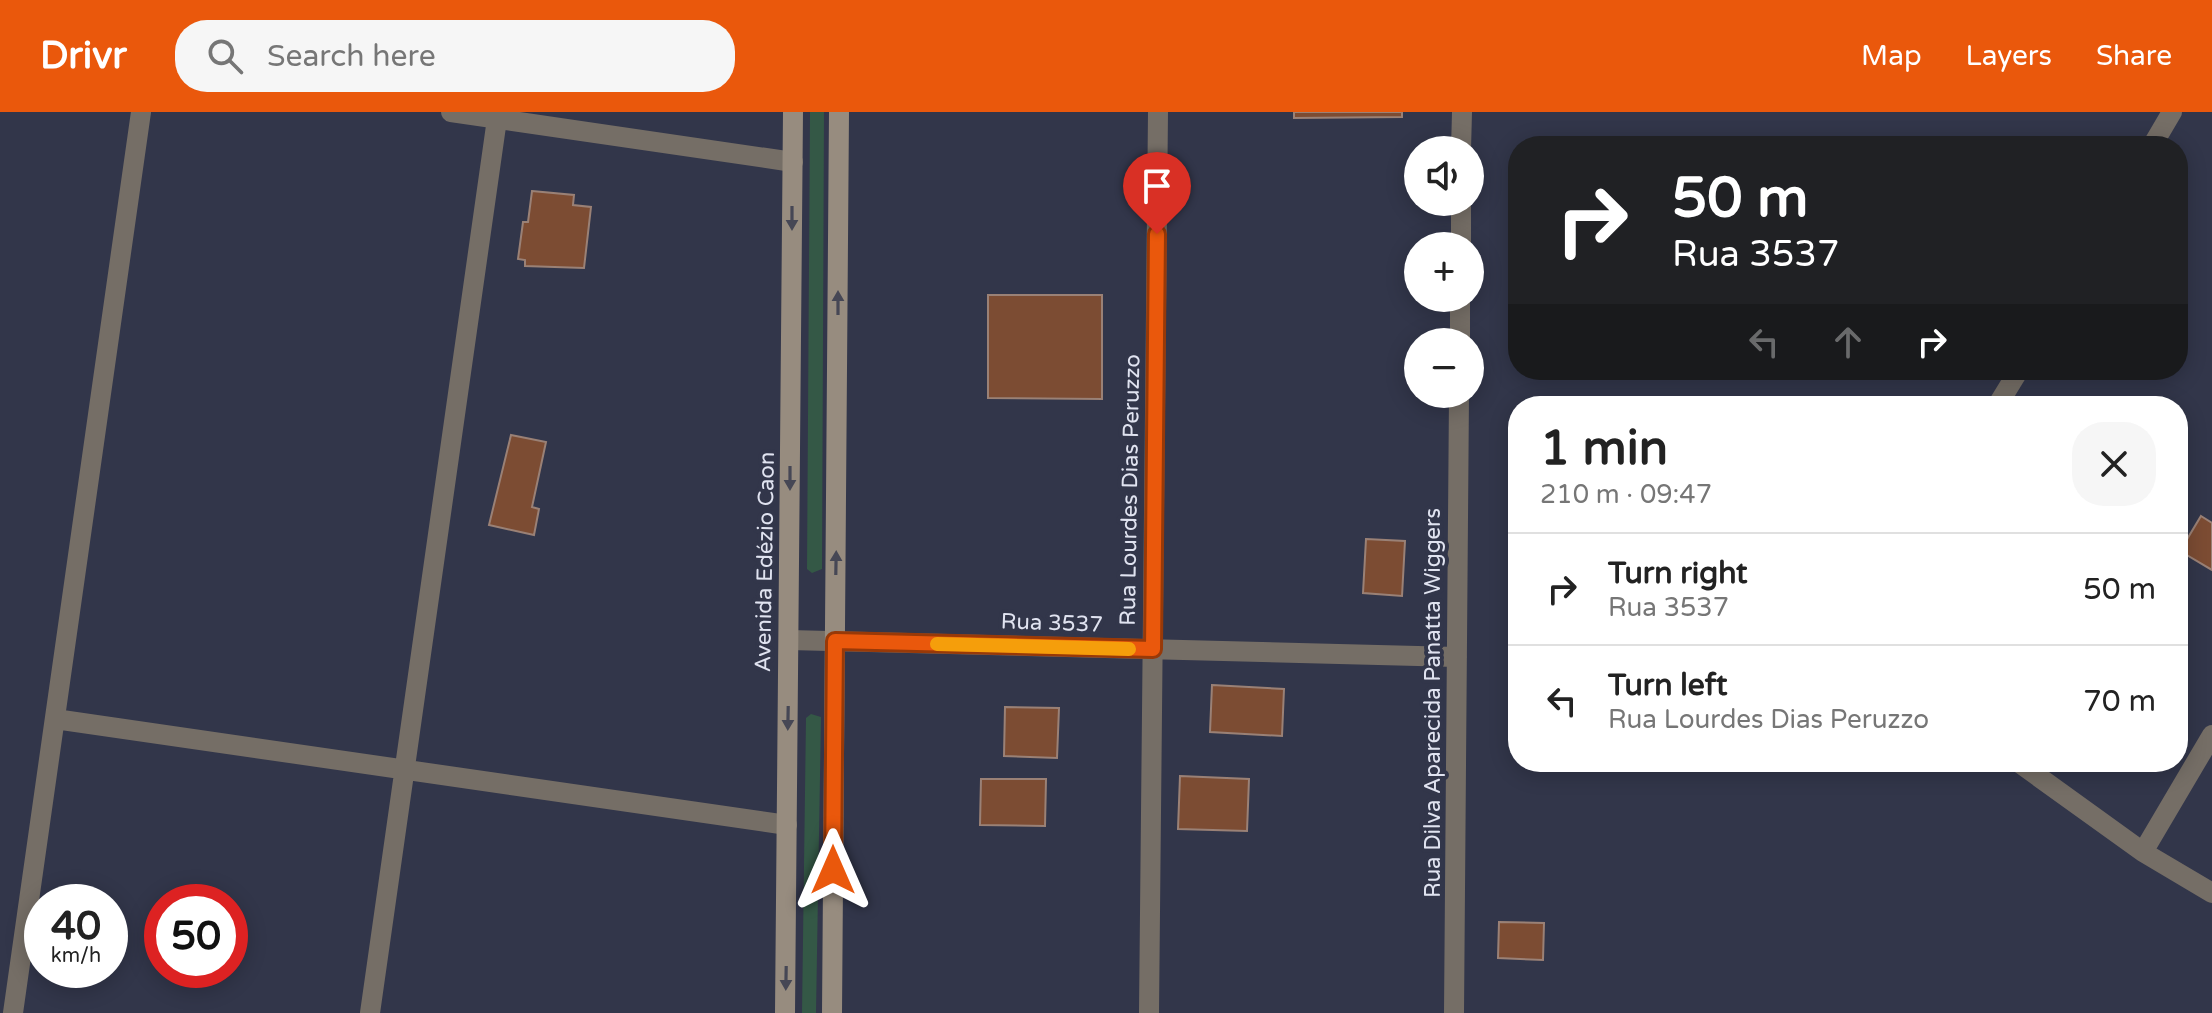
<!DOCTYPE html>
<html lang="en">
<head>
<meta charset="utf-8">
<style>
  body { margin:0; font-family:"Varela Round",sans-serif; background:#f6f6f6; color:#222; height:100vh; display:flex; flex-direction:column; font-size:30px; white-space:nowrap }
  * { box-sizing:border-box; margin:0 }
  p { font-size:26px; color:#767676 }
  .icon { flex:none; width:44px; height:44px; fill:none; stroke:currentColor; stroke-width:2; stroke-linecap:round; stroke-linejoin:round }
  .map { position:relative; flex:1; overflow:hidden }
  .panel { position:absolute; left:1508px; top:284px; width:680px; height:376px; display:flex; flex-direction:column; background:#fff; border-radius:32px; box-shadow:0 4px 20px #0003 }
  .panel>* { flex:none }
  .guide { position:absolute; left:1508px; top:24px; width:680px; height:244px; border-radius:32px; box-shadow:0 4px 20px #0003; background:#202124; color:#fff; overflow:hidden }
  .buttons { position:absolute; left:1404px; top:24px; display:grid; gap:16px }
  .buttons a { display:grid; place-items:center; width:80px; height:80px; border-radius:50%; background:#fff; box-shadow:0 4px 20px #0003; font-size:40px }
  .speed { position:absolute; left:24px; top:772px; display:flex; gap:16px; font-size:40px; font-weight:700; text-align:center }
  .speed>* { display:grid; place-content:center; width:104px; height:104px; border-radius:50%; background:#fff; box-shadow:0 4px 20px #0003; line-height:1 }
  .speed small { font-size:20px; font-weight:400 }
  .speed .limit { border:12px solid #d22; background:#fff; color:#111 }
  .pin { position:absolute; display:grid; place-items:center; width:68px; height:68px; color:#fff; margin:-82px -34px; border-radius:50% 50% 50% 0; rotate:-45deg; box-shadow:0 0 8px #0007 }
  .pin .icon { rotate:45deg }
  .me { position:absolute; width:88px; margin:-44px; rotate:0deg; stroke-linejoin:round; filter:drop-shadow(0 0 6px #0008) }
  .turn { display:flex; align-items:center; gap:28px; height:168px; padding:0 32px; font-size:36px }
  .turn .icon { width:104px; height:104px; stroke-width:2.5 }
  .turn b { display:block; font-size:56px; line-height:68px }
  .lanes { display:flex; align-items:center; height:76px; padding:0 32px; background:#0003; justify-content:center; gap:40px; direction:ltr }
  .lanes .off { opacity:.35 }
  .round { display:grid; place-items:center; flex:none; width:84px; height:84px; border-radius:32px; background:#f6f6f6 }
  .headline { display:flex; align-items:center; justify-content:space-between; height:136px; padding:0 32px }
  h1 { font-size:48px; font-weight:700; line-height:60px }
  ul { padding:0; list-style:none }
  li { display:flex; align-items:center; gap:24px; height:112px; padding:0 32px; border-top:2px solid #e0e0e0 }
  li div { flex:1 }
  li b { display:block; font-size:30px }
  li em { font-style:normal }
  header { display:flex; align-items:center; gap:48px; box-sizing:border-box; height:112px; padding:0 40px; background:#ea580c; color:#fff }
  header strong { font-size:38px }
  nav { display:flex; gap:44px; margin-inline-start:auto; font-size:28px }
  .search { width:560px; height:72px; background:#f6f6f6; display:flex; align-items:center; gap:20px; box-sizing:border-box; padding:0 28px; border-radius:32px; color:#767676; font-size:30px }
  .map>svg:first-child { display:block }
  .green { fill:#345846 }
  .building { fill:#7c4c33; stroke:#9a8176; stroke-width:2 }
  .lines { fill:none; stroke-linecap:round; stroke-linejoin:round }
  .street { stroke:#756e66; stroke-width:20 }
  .secondary { stroke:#978c7f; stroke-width:20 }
  .oneway { fill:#464755 }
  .route-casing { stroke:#983908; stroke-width:20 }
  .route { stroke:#ea580c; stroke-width:14 }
  .slow { stroke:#f59e0b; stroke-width:14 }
  .labels { text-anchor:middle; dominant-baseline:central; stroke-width:8; stroke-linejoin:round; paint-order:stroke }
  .street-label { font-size:22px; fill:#e0e3f0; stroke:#32364a }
</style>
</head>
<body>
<header>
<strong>Drivr</strong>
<div class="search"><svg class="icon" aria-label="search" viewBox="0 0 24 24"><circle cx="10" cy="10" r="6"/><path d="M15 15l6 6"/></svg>Search here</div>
<nav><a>Map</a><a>Layers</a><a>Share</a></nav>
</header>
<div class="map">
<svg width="2212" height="901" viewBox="0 0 2212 901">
  <rect width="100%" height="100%" fill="#32364a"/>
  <!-- green -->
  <path class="green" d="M810,0H824L822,457L812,461L807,457Z
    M811,602L821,605L816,901H802L806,606Z"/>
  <!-- building -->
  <path class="building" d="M1294,0H1402V5L1294,6Z
    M532,79L574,83L573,93L591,95L584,156L525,154V148L518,147L523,110H528Z
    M988,183H1102V287L988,286Z
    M511,323L546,330L532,395L539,397L534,423L489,413Z
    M2201,404L2212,411V458L2180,439Z
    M1366,427L1405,429L1402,484L1363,481Z
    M1212,573L1284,577L1282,624L1210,620Z
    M1005,595L1059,596L1057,646L1004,644Z
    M1180,664L1249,667L1247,719L1178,717Z
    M981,667H1046L1045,714L980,713Z
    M1499,810L1544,811L1543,848L1498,846Z"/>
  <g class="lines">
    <!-- street -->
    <path class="street" d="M451,0L793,50
      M2152,34L2172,0
      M1461,38L1462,0
      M1461,134V90
      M1460,230V186
      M1997,294L2019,258
      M789,528L1457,545
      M55,607L787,713
      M2018,650L2143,740L2212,781
      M2143,740L2212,623
      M13,901L141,0
      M370,901L497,7
      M1149,901L1158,0
      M1454,901L1459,282"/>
    <!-- secondary -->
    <path class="secondary" d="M785,901L793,0
      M832,901L839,0"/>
  </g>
  <!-- one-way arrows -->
  <defs><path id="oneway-solid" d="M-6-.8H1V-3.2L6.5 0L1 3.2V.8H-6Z" transform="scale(2)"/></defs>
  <g class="oneway">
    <use href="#oneway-solid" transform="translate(792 106) rotate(90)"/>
    <use href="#oneway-solid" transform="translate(838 191) rotate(-90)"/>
    <use href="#oneway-solid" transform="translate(790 366) rotate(90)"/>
    <use href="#oneway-solid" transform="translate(836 451) rotate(-89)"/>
    <use href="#oneway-solid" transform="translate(788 606) rotate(91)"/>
    <use href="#oneway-solid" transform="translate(786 866) rotate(91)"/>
  </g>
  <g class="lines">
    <!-- route casing -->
    <g class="route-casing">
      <path id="route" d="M833,758L835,529L1153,537L1157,122"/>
    </g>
    <!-- route -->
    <use href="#route" class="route"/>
    <!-- slow -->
    <path class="slow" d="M937,532L1129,537"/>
  </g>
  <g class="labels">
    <!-- street labels -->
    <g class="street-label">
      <text transform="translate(1130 378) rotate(-89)">Rua Lourdes Dias Peruzzo</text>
      <text transform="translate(765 450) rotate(-89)">Avenida Edézio Caon</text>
      <text transform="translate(1052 511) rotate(2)">Rua 3537</text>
      <text transform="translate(1433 591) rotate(-90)">Rua Dilva Aparecida Panatta Wiggers</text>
    </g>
  </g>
</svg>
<div class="buttons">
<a><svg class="icon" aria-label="sound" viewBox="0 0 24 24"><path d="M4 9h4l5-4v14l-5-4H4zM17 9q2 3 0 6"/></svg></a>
<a>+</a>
<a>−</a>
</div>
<div class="speed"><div>40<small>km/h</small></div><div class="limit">50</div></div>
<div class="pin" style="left:1157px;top:122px;background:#d93025"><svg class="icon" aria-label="arrive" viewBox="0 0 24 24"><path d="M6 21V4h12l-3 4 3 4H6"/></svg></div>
<svg class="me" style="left:833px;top:758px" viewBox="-20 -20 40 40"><path d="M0-17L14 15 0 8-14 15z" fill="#ea580c" stroke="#fff" stroke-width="4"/></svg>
<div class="guide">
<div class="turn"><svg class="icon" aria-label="right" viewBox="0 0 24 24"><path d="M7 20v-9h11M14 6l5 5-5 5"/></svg><div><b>50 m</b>Rua 3537</div></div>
<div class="lanes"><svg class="icon off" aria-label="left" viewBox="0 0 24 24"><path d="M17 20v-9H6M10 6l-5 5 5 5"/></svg><svg class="icon off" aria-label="ahead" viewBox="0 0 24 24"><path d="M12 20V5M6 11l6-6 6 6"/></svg><svg class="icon" aria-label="right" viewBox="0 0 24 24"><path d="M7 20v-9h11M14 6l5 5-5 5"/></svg></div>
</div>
<section class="panel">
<div class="headline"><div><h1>1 min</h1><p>210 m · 09:47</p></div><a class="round"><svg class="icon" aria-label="close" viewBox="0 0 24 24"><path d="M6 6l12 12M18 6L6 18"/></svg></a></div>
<ul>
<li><svg class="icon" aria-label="right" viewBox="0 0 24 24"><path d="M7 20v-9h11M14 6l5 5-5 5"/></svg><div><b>Turn right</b><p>Rua 3537</p></div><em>50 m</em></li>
<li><svg class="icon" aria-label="left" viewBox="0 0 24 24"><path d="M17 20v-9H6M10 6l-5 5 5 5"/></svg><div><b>Turn left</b><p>Rua Lourdes Dias Peruzzo</p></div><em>70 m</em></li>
</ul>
</section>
</div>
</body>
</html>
